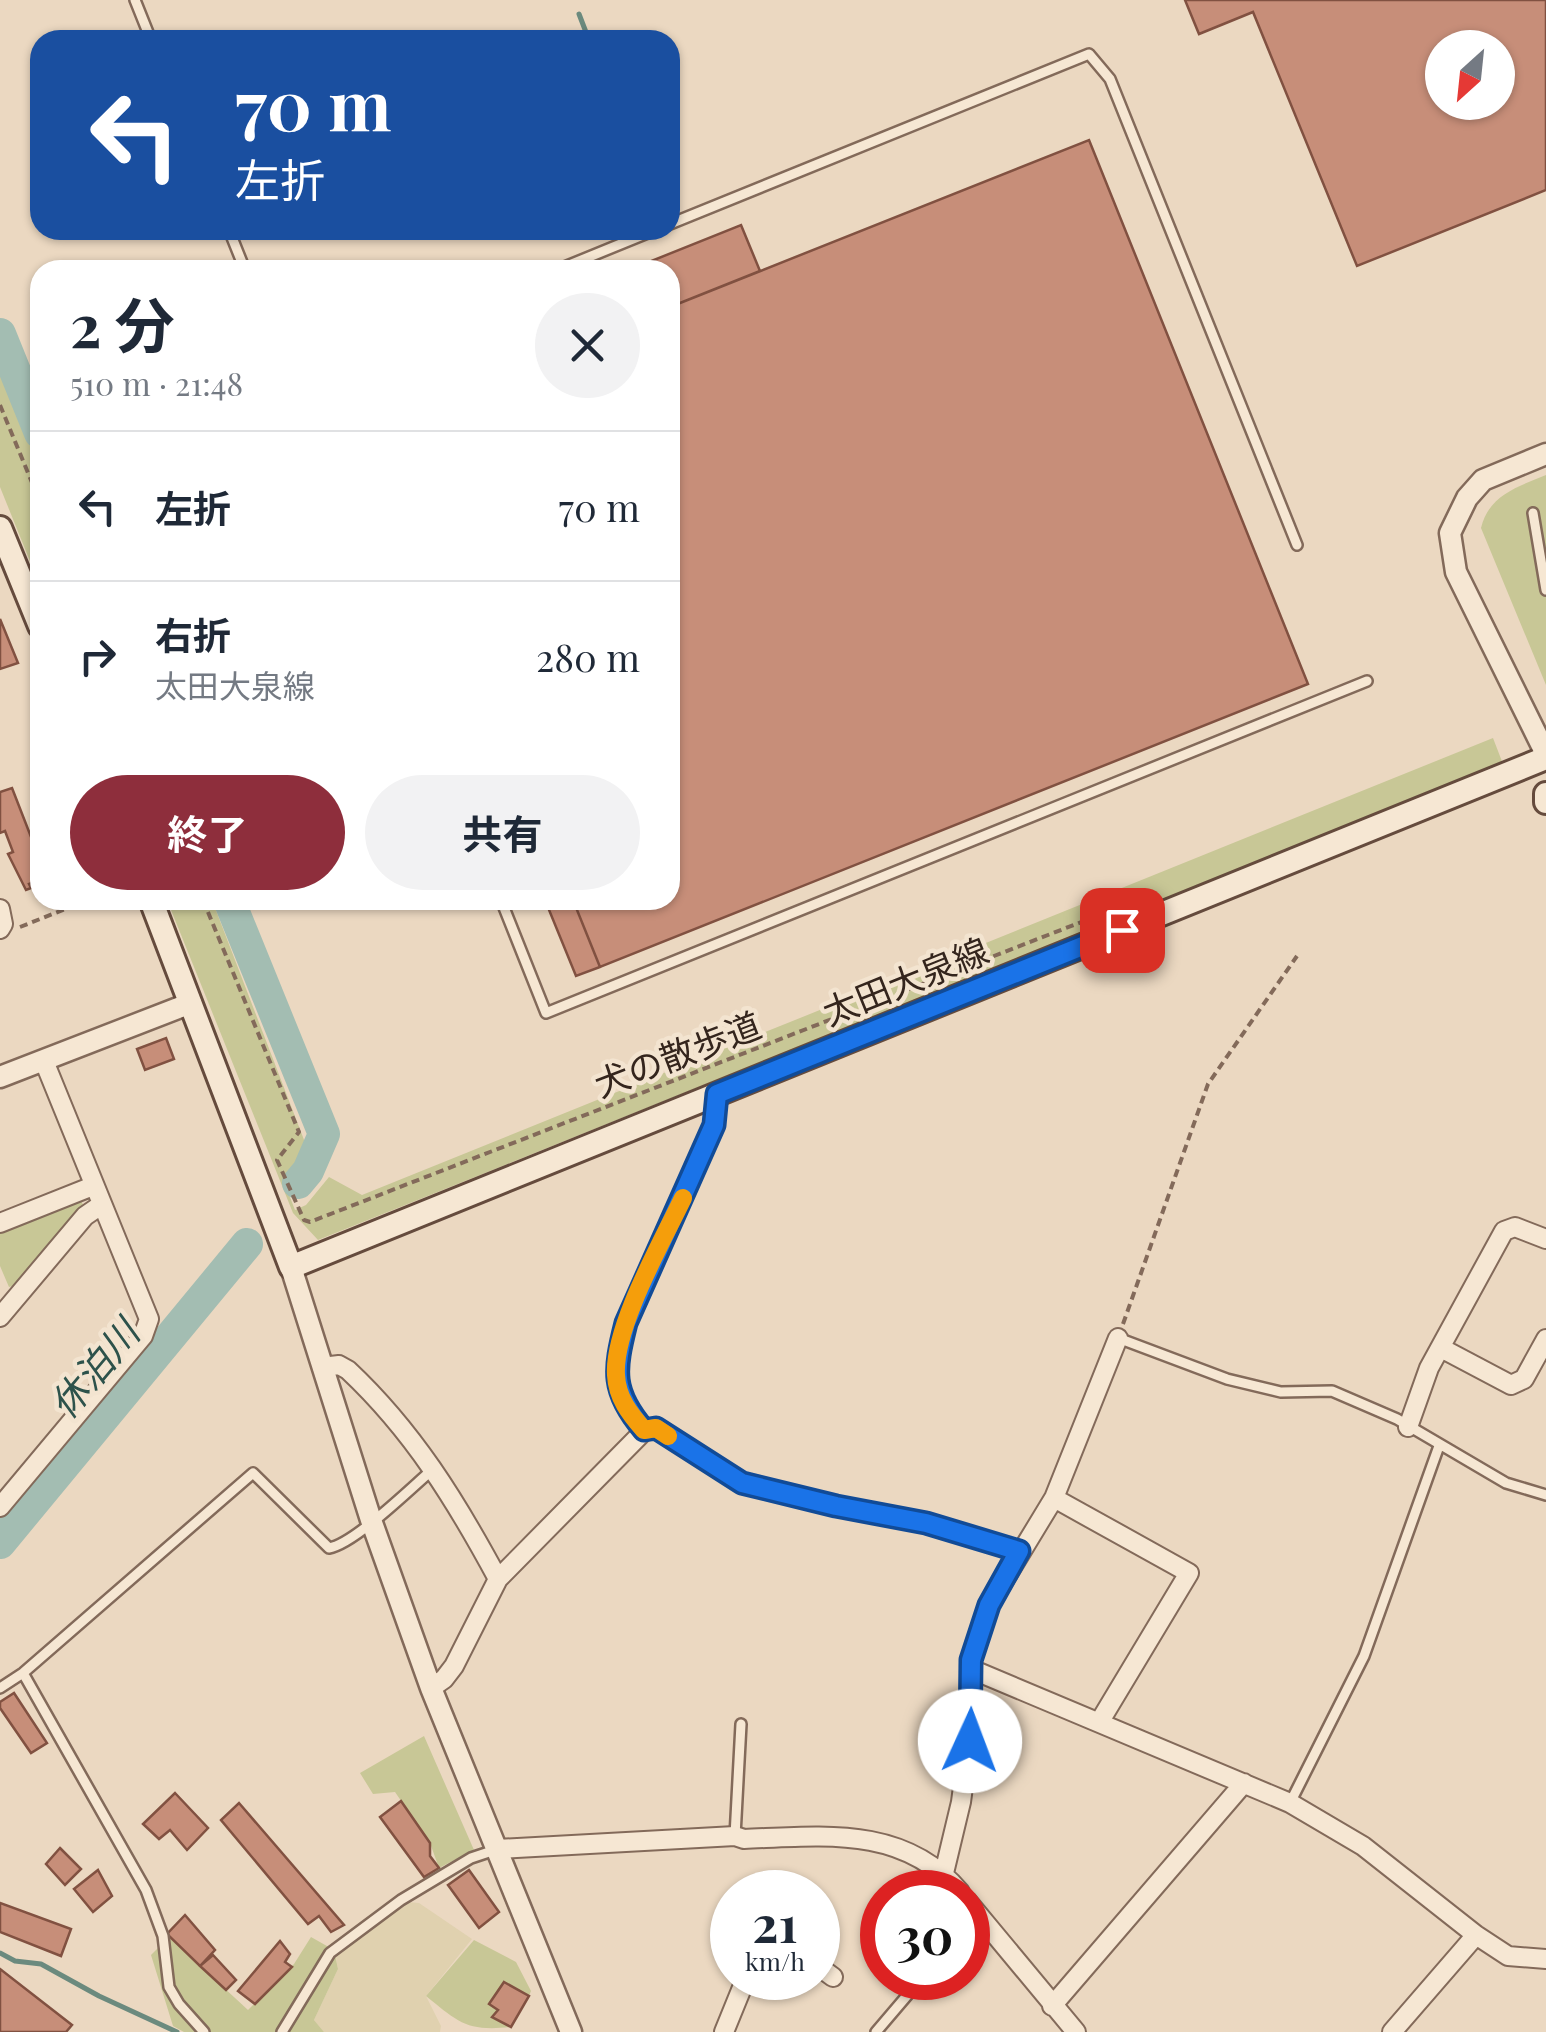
<!DOCTYPE html>
<html lang="ja">
<head>
<meta charset="utf-8">
<style>
  body { margin:0; font-family:"Playfair Display","Noto Sans JP",serif; background:#f2f2f3; color:#1f2937; height:100vh; display:flex; flex-direction:column; font-size:38px; white-space:nowrap }
  * { box-sizing:border-box; margin:0 }
  p { font-size:32px; color:#747a83 }
  .icon { flex:none; width:55px; height:55px; fill:none; stroke:currentColor; stroke-width:2; stroke-linecap:round; stroke-linejoin:round }
  .map { position:relative; flex:1; overflow:hidden }
  .side { position:absolute; left:30px; top:260px; width:650px; height:650px; display:flex; flex-direction:column; background:#fff; border-radius:30px; box-shadow:0 2px 8px #0004 }
  .side>* { flex:none }
  .guide { position:absolute; left:30px; top:30px; width:650px; height:210px; border-radius:30px; box-shadow:0 2px 8px #0004; background:#1a4fa0; color:#fff; overflow:hidden }
  .needle { width:65px; rotate:207deg }
  .tools { position:absolute; left:1425px; top:30px; display:grid; gap:20px }
  .tools a { display:grid; place-items:center; width:90px; height:90px; border-radius:50%; background:#fff; box-shadow:0 2px 8px #0004; font-size:50px }
  .speed { position:absolute; left:710px; top:1870px; display:flex; gap:20px; font-size:50px; font-weight:700; text-align:center }
  .speed>* { display:grid; place-content:center; width:130px; height:130px; border-radius:50%; background:#fff; box-shadow:0 2px 8px #0004; line-height:1 }
  .speed small { font-size:25px; font-weight:400 }
  .speed .limit { border:15px solid #d22; background:#fff; color:#111 }
  .pin { position:absolute; display:grid; place-items:center; width:85px; height:85px; color:#fff; margin:-42px; border-radius:20px; box-shadow:0 5px 15px #0006 }
  .me { position:absolute; width:110px; margin:-55px; rotate:2deg; stroke-linejoin:round; filter:drop-shadow(0 0 8px #0008) }
  .turn { display:flex; align-items:center; gap:35px; height:210px; padding:0 40px; font-size:45px }
  .turn .icon { width:130px; height:130px; stroke-width:2.5 }
  .turn b { display:block; font-size:70px; line-height:85px }
  .round { display:grid; place-items:center; flex:none; width:105px; height:105px; border-radius:52px; background:#f2f2f3 }
  .summary { display:flex; align-items:center; justify-content:space-between; height:170px; padding:0 40px }
  h1 { font-size:60px; font-weight:700; line-height:75px }
  .action { display:flex; gap:20px; margin-top:auto; padding:20px 40px }
  .action a { flex:1; height:115px; border-radius:60px; background:#8e2e3c; color:#fff; font-size:40px; font-weight:700; line-height:115px; text-align:center }
  .action a+a { background:#f2f2f3; color:#1f2937 }
  ul { padding:0; list-style:none }
  li { display:flex; align-items:center; gap:30px; height:150px; padding:0 40px; border-top:2px solid #e0e1e3 }
  li div { flex:1 }
  li b { display:block; font-size:38px }
  li em { font-style:normal }
  .map>svg:first-child { display:block }
  .farmland { fill:#e0d1af }
  .green { fill:#c8c796 }
  .lines { fill:none; stroke-linecap:round; stroke-linejoin:round }
  .stream { stroke:#6b8a7e; stroke-width:5 }
  .river { stroke:#a3bdb2; stroke-width:32 }
  .building { fill:#c78e79; stroke:#815141; stroke-width:2.5; fill-rule:evenodd }
  .service-casing { stroke:#836a5a; stroke-width:14 }
  .minor-casing { stroke:#836a5a; stroke-width:22 }
  .tertiary-casing { stroke:#836a5a; stroke-width:25 }
  .secondary-casing { stroke:#654b3d; stroke-width:28 }
  .path { stroke:#836a5a; stroke-width:4; stroke-dasharray:8 5; stroke-linecap:butt }
  .service { stroke:#f6e7d3; stroke-width:9 }
  .minor { stroke:#f6e7d3; stroke-width:18 }
  .tertiary { stroke:#f6e7d3; stroke-width:20 }
  .secondary { stroke:#f6e7d3; stroke-width:22 }
  .route-casing { stroke:#114b97; stroke-width:25 }
  .route { stroke:#1a73e8; stroke-width:18 }
  .slow { stroke:#f59e0b; stroke-width:18 }
  .labels { text-anchor:middle; dominant-baseline:central; stroke-width:9; stroke-linejoin:round; paint-order:stroke }
  .street-label { font-size:35px; fill:#34251d; stroke:#f3e4d0 }
  .water-label { font-size:38px; font-style:italic; fill:#2d524b; stroke:#f3e4d0 }
</style>
</head>
<body>
<div class="map">
<svg width="1546" height="2032" viewBox="0 0 1546 2032">
  <rect width="100%" height="100%" fill="#ebd8c1"/>
  <!-- farmland -->
  <path class="farmland" d="M408,1902L419,1903L472,1939L426,1996L441,2026L440,2032H324L314,2020L338,1969L335,1952Z"/>
  <!-- green -->
  <path class="green" d="M0,363L40,460V586L0,487Z
    M1546,475V685L1481,528C1489,495 1517,487 1546,475Z
    M1493,738L1503,764L318,1240L293,1213L167,900H212L306,1145L286,1187L295,1210L306,1205L329,1177L362,1195Z
    M81,1200L83,1205L19,1284L9,1287L0,1266V1232Z
    M424,1736L474,1850L439,1868L430,1843L395,1792L373,1794L360,1773Z
    M169,1937L248,2010L294,1964L311,1937L334,1950L338,1969L314,2020L324,2032H184L173,2026L151,1955Z
    M474,1940L516,1962L531,1991L529,1996L504,1982L489,2004L498,2010L493,2018L511,2027C467,2032 458,2022 426,1996Z"/>
  <g class="lines">
    <!-- stream -->
    <path class="stream" d="M579,14L589,40
      M0,1953L15,1961L41,1964L99,1996L177,2032"/>
    <!-- river -->
    <path class="river" d="M0,334L40,433
      M229,900L324,1134L308,1171L298,1183
      M0,1543L247,1244"/>
  </g>
  <!-- building -->
  <path class="building" d="M1185,0H1546V190L1357,266L1253,12L1199,34ZM1442,48H1498V102H1442Z
    M1089,140L1308,684L600,967L573,900H670V307Z
    M741,225L760,271L670,307V270H629Z
    M0,619L18,663L0,669Z
    M12,788L40,860V880L29,884L31,888L26,890L8,854L13,852L5,831L0,833V792Z
    M545,900H573L600,967L576,976Z
    M166,1038L174,1059L145,1070L137,1049Z
    M14,1693L47,1743L31,1753L0,1708V1702Z
    M175,1793L208,1828L187,1850L170,1830L159,1839L143,1824Z
    M401,1801L430,1843V1856L439,1868L424,1877L380,1817Z
    M239,1803L344,1925L331,1932L319,1916L308,1924L221,1820Z
    M60,1848L81,1869L65,1885L46,1864Z
    M98,1870L112,1896L93,1912L74,1889Z
    M469,1870L499,1912L479,1928L448,1885Z
    M0,1903L71,1929L61,1956L0,1932Z
    M185,1915L215,1950L200,1966L167,1934Z
    M280,1941L290,1954L285,1962L292,1967L255,2004L238,1991Z
    M213,1955L236,1980L226,1990L200,1966Z
    M0,1969L72,2025L66,2032H0Z
    M504,1982L529,1996L511,2027L492,2017L498,2010L489,2004Z"/>
  <g class="lines">
    <!-- service casing -->
    <g class="service-casing">
      <path id="service" d="M135,0L151,40
        M670,224L1089,54L1110,79L1297,545
        M229,230L245,270
        M557,270L655,230
        M1533,513L1546,590
        M501,900L546,1013L1367,681
        M1118,1338L1227,1379L1281,1392L1332,1391L1397,1419L1506,1483L1546,1495
        M644,1431C611,1391 613,1371 627,1323L714,1125L717,1097
        M23,1673L146,1890L163,1936L169,1987L179,2004L204,2032
        M0,1688L23,1673L253,1473L329,1548C354,1544 410,1489 432,1470
        M1290,1803L1364,1656L1439,1446
        M735,1836L741,1724
        M282,2032L330,1953L401,1900L471,1858L495,1850
        M876,2032L922,1978"/>
    </g>
    <!-- minor casing -->
    <g class="minor-casing">
      <path id="minor" d="M0,909L3,924L0,929
        M0,1223L93,1186
        M0,1317L85,1216L101,1205
        M1441,1348L1511,1385L1524,1379L1546,1339
        M322,1367L339,1365L348,1370C413,1431 456,1501 498,1579
        M1408,1427L1429,1368L1504,1231L1515,1227L1546,1239
        M1054,1498L1189,1573L1100,1721
        M0,1507L143,1336L149,1319L44,1061
        M971,1669L1290,1803L1363,1846L1476,1935L1508,1956L1546,1959
        M431,1688L444,1679L454,1666L498,1579L644,1431L656,1428L742,1483L836,1506L926,1523L1019,1551
        M497,1849L735,1836L744,1839C822,1836 904,1825 960,1892
        M944,1873L961,1802L969,1741L971,1660L989,1605L1054,1498L1118,1338
        M968,1902L1076,2032
        M818,1966L833,1977
        M1052,2006L1244,1783
        M724,2032L746,1978
        M1392,2032L1476,1935"/>
    </g>
    <!-- tertiary casing -->
    <g class="tertiary-casing">
      <path id="tertiary" d="M1546,454L1483,480L1467,498L1450,533L1456,572L1546,754
        M0,1077L191,1003
        M291,1267L371,1520L431,1688L571,2032"/>
    </g>
    <!-- secondary casing -->
    <g class="secondary-casing">
      <path id="secondary" d="M0,528L40,626
        M1546,794V802
        M151,900L291,1267L1546,758"/>
    </g>
    <!-- path -->
    <path class="path" d="M0,405L40,502
      M203,900L299,1132L277,1160L304,1220L310,1222L1102,914
      M20,927L88,900
      M1123,1324L1208,1084L1297,956"/>
    <!-- service -->
    <use href="#service" class="service"/>
    <!-- minor -->
    <use href="#minor" class="minor"/>
    <!-- tertiary -->
    <use href="#tertiary" class="tertiary"/>
    <!-- secondary -->
    <use href="#secondary" class="secondary"/>
  </g>
  <g class="lines">
    <!-- route casing -->
    <g class="route-casing">
      <path id="route" d="M970,1741L971,1660L989,1605L1019,1551L926,1523L836,1506L742,1483L656,1428L644,1430C611,1391 614,1371 626,1323L714,1125L717,1094L1122,930"/>
    </g>
    <!-- route -->
    <use href="#route" class="route"/>
    <!-- slow -->
    <path class="slow" d="M668,1436L656,1428L644,1430C630,1414 617,1398 616,1375C613,1328 662,1242 683,1198"/>
  </g>
  <g class="labels">
    <!-- street labels -->
    <g class="street-label">
      <text transform="translate(905 980) rotate(-22)">太田大泉線</text>
      <text transform="translate(677 1053) rotate(-21)">犬の散歩道</text>
    </g>
    <!-- water labels -->
    <g class="water-label">
      <text transform="translate(93 1368) rotate(-50)">休泊川</text>
    </g>
  </g>
</svg>
<div class="tools">
<a><svg class="needle" viewBox="-14 -14 28 28"><path d="M0-13l5 13h-10z" fill="#e53935"/><path d="M0 13l5-13h-10z" fill="#747a83"/></svg></a>
</div>
<div class="speed"><div>21<small>km/h</small></div><div class="limit">30</div></div>
<div class="pin" style="left:1122px;top:930px;background:#d93025"><svg class="icon" aria-label="arrive" viewBox="0 0 24 24"><path d="M6 21V4h12l-3 4 3 4H6"/></svg></div>
<svg class="me" style="left:970px;top:1741px" viewBox="-20 -20 40 40"><circle r="19" fill="#fff"/><path d="M0-13L10 11 0 6-10 11z" fill="#1a73e8"/></svg>
<div class="guide">
<div class="turn"><svg class="icon" aria-label="left" viewBox="0 0 24 24"><path d="M17 20v-9H6M10 6l-5 5 5 5"/></svg><div><b>70 m</b>左折</div></div>
</div>
<section class="side">
<div class="summary"><div><h1>2 分</h1><p>510 m · 21:48</p></div><a class="round"><svg class="icon" aria-label="close" viewBox="0 0 24 24"><path d="M6 6l12 12M18 6L6 18"/></svg></a></div>
<ul>
<li><svg class="icon" aria-label="left" viewBox="0 0 24 24"><path d="M17 20v-9H6M10 6l-5 5 5 5"/></svg><div><b>左折</b></div><em>70 m</em></li>
<li><svg class="icon" aria-label="right" viewBox="0 0 24 24"><path d="M7 20v-9h11M14 6l5 5-5 5"/></svg><div><b>右折</b><p>太田大泉線</p></div><em>280 m</em></li>
</ul>
<div class="action"><a>終了</a><a>共有</a></div>
</section>
</div>
</body>
</html>
